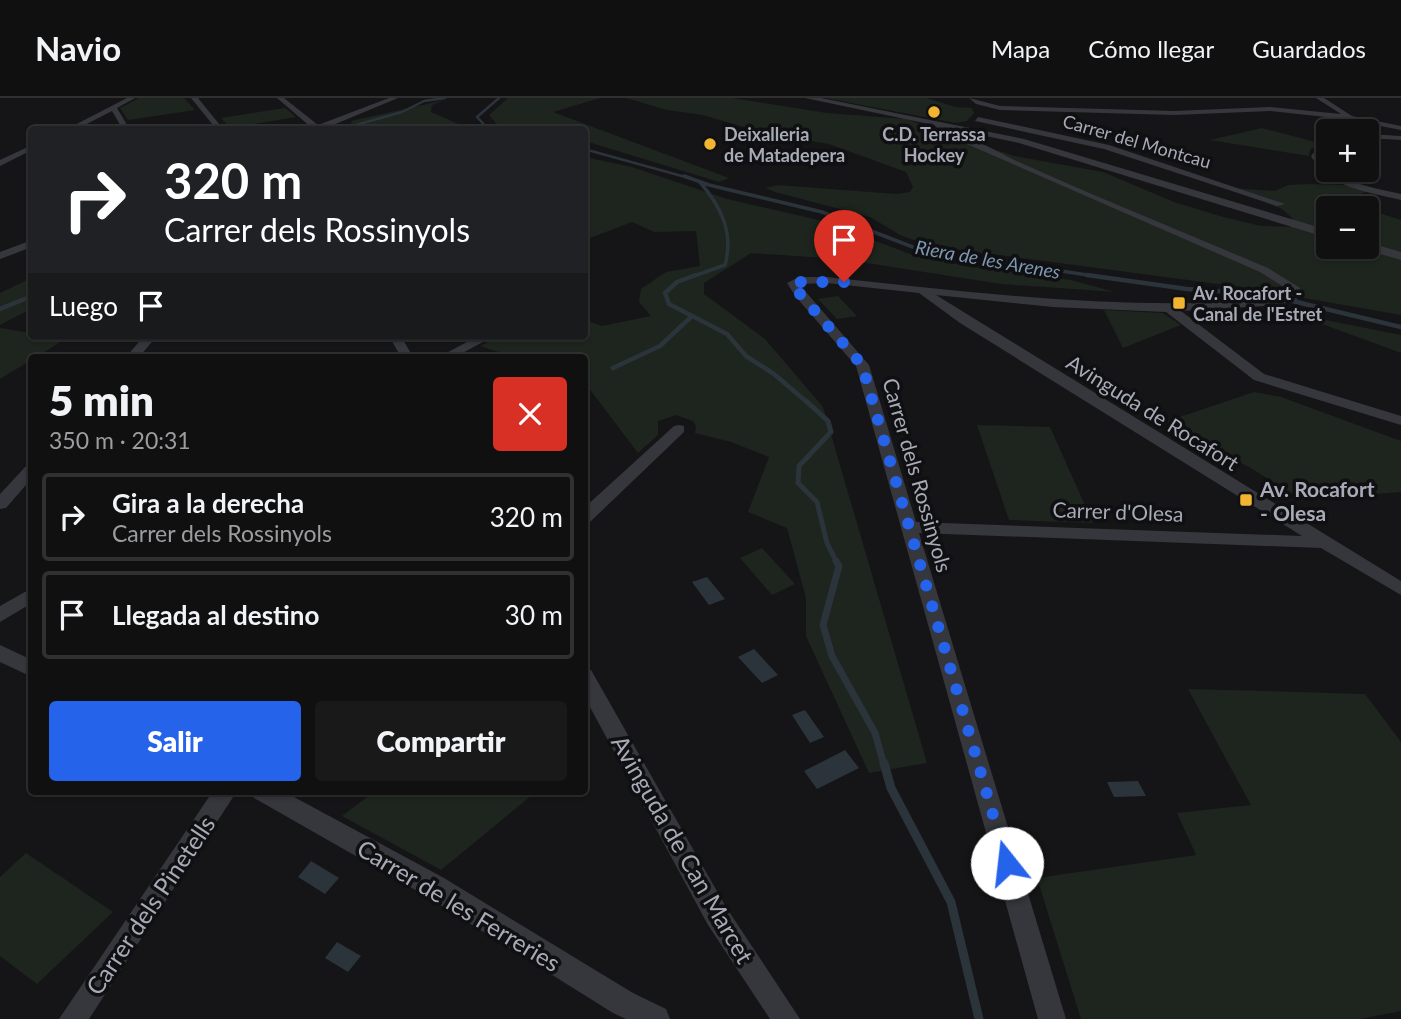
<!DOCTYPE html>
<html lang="es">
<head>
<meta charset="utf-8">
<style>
  body { margin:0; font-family:Lato,sans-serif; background:#19191a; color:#f1f3f6; height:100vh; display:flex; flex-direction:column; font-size:26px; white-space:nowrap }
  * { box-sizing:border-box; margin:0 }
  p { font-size:23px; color:#9c9d9f }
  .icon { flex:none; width:38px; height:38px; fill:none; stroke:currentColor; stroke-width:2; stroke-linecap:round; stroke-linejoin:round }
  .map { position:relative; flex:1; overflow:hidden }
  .panel { position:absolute; left:28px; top:256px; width:560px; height:441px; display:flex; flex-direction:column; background:#101011; border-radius:7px; box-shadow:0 2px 5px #0004,0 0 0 2px #303031 }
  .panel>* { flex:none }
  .guide { position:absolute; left:28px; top:28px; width:560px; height:214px; border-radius:7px; box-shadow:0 2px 5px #0004,0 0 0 2px #303031; background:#202124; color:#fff; overflow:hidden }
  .tools { position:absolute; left:1316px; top:21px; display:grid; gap:14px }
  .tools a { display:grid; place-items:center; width:63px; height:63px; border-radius:7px; background:#101011; box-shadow:0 2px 5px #0004,0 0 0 2px #303031; font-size:35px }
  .pin { position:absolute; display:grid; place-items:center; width:60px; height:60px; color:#fff; margin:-72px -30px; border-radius:50% 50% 50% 0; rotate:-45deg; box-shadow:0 0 7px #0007 }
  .pin .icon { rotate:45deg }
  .me { position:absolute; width:77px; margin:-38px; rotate:344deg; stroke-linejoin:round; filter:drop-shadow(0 0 5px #0008) }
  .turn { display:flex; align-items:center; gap:24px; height:147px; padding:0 21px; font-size:32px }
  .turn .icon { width:91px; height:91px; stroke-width:2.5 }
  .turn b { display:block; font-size:49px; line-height:60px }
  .then { display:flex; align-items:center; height:66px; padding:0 21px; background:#0003; gap:14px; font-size:26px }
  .round { display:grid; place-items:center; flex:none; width:74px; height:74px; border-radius:7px; background:#19191a }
  .overview { display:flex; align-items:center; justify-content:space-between; height:119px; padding:0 21px }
  h1 { font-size:42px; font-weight:800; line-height:52px }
  .button { display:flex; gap:14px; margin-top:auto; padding:14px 21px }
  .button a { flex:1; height:80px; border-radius:7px; background:#2563eb; color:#fff; font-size:28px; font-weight:800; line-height:80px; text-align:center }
  .button a+a { background:#19191a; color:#f1f3f6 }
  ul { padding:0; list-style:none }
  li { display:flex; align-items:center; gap:21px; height:88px; margin:0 14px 10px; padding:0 7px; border:4px solid #303031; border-radius:7px }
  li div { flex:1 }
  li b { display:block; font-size:26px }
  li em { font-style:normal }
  header { display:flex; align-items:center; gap:42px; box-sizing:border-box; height:98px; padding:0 35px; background:#101011; border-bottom:2px solid #303031 }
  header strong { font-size:33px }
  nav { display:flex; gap:38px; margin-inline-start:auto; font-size:24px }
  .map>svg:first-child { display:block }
  .green { fill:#1d251e }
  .water { fill:#2b333b }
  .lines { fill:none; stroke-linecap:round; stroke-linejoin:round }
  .stream-far5 { stroke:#2b333b; stroke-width:2.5 }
  .stream-far4 { stroke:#2b333b; stroke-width:3.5 }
  .stream-far3 { stroke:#2b333b; stroke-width:4.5 }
  .stream-far2 { stroke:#2b333b; stroke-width:5 }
  .stream-far1 { stroke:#2b333b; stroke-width:7 }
  .stream { stroke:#2b333b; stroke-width:9 }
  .minor { fill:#36373c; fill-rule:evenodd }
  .tertiary { fill:#36373c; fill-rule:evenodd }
  .route { stroke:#2563eb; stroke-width:12; stroke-dasharray:0 21.6 }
  .poi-dot { fill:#f2b531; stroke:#101012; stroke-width:2.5 }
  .labels { text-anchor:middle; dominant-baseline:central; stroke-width:7; stroke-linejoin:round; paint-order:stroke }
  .far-poi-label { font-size:18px; font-weight:bold; fill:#a7abb7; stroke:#101012; text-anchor:start }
  .far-street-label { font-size:18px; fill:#a7abb7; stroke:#101012 }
  .far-water-label { font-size:19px; font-style:italic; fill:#7d98b2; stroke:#101012 }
  .street-label { font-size:21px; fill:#a7abb7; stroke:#101012 }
  .poi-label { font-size:21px; font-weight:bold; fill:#a7abb7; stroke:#101012; text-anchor:start }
  .near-street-label { font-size:24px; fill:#a7abb7; stroke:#101012 }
</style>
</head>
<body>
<header>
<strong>Navio</strong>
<nav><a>Mapa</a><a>Cómo llegar</a><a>Guardados</a></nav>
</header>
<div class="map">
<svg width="1401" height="921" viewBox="0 0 1401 921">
  <rect width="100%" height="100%" fill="#151517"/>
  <!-- green -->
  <path class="green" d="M139,0H184L195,12L128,22L120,10Z
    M508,0H600L553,14L729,80L719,84L585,43L584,32H509L499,29L489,17Z
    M626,0H732L827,15L906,21L1014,58L1103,74L1174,104L1223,119L1261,128L1293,129L1295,123L1282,111L1228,90L1275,93L1288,87L1308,86L1349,87L1369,93L1347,101L1349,105L1365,110H1328V149H1367V111L1401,122V217L1248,190L930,148L900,137L870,119L775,94L766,90L777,87L897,96L910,94L913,89L906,74L829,46L763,35L703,17L667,12Z
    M825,0H926L956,9L972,10L974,15L967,23L956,25Z
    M445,2L432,7L431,14L470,31L390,27L352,31L351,23Z
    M285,10L296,19L230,30L221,20Z
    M1262,30L1319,45L1310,52L1309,58L1210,42Z
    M585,59L632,69L727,101L823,123L910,156L965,168L1071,182L1115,194L1001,186L841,161L751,155L704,185V196L765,241L823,309L927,665L869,675L806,538V500L787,430L748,414L769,359L731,344L695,335L696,328L693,323L676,317L658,323V337L638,355L585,285L584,259H514L480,248L500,238H584L585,222L602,228L651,218L639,204L641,191L666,174L700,168L696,133L654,134L632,124L585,142Z
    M31,180V211L0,227V195Z
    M838,198L857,218L837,221L818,201Z
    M1104,212L1163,215L1181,227L1123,250Z
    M1295,216L1401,237V255Z
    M0,230L31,235L32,238L67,240L0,281Z
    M1254,294L1281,299L1401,343V394L1302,402L1249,369L1171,332L1168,323Z
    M977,327L1050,329L1093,425L1009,422Z
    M762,450L795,486L772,497L740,460Z
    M1188,591L1365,596L1401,644V913L1360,921H1081L1037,780L1196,757L1177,715L1251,707Z
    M375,693H537L441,772L342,718Z
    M26,755L113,814L37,886L0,858V779Z"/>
  <!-- water -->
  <path class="water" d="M707,479L725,501L709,507L692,484Z
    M754,551L778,577L762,585L738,559Z
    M805,612L824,639L810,645L792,617Z
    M845,652L859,670L817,691L804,673Z
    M1138,683L1146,698L1114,699L1107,684Z
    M311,763L339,780L325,796L298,779Z
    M337,844L361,858L348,874L325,860Z"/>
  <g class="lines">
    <!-- stream-far5 -->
    <path class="stream-far5" d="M338,32L402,14L424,3L445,0
      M489,32L477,19L499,0
      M584,51L689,80"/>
    <!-- stream-far4 -->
    <path class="stream-far4" d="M684,78L709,87L822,114L918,151L1100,179
      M691,179L725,167C734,134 721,109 700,84"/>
    <!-- stream-far3 -->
    <path class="stream-far3" d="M696,177L677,184L665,195L669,206L727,236L746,258L774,276L808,305
      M1087,177L1187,191L1263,196L1401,229
      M0,211L32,198
      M613,270L660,248L692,218"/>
    <!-- stream-far2 -->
    <path class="stream-far2" d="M806,303L828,323L831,334L799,368L798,385L817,404L827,445L837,465"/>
    <!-- stream-far1 -->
    <path class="stream-far1" d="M836,463L839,468L823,527L832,558L875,635L884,667"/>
    <!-- stream -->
    <path class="stream" d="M884,665L891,690L951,804L979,921"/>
    <!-- minor -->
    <path class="minor" d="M127,0H135L117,10L130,32H123L112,13L75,32H65Z
      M191,0H198L224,32H217Z
      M277,0H284L318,27L389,0H398L321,32H310L312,30Z
      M969,0L1000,8L1174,13L1270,9L1341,16L1316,0H1324L1352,18L1401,28V32L1345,21L1270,13L1174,17L1000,12L976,6Z
      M978,19L1109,47L1285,106L1277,108L1104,51L975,23Z
      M935,24C941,24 1001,55 1012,61C1096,99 1183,134 1268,170L1300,190L1297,202L1279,207L1181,213L1264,276L1401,318V327L1254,282L1166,214L1053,209L936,197L1401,483V497L1321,450L919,435L1066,921H1038L856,268L796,199L787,185L799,179H827C978,195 1127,214 1278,201L1288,198L1290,193L1260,174L953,40L935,28ZM827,185L919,195L960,225L1302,438L916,424L869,267L799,186Z
      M1367,36L1401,38V42L1367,40Z
      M1325,42H1328V48L1319,58C1335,85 1372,89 1401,96V102C1369,94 1328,90 1311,58Z
      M32,47V52L0,68V62Z
      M32,142V149L0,161V154Z
      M144,238H157L139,259H126Z
      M389,238H401L413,259H401Z
      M478,238H494L455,259H439Z
      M679,327L684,328V334L590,424L584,425V410L674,328Z
      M32,365V380L6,410L0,411V396L27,367Z
      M32,490V505L0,524V508Z
      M0,547L32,562V579L0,564Z
      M584,570L591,572L726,809L800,921H770L708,827L584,598Z
      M213,693H237L89,921H59Z
      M251,693H283L444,780L633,895L666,911L670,921H626L613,915L426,798L254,700Z"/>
    <!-- tertiary -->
    <path class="tertiary" d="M805,0H821L1024,41L1328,132V140L1019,45Z
      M1367,144L1401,154V162L1363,151Z"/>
  </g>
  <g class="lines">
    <!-- route -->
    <path class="route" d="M844,184H794L793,188L862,267L1007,765"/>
  </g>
  <!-- markers -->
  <g class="poi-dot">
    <circle cx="934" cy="14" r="7"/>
    <circle cx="710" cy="46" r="7"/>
    <rect x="1172" y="198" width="14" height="14" rx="3.5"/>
    <rect x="1239" y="395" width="14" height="14" rx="3.5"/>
  </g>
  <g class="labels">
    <!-- far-poi labels -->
    <g class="far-poi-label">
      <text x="724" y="36">Deixalleria<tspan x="724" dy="21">de Matadepera</tspan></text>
      <text x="934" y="36" text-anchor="middle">C.D. Terrassa<tspan x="934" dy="21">Hockey</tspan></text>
      <text x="1193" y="195">Av. Rocafort -<tspan x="1193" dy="21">Canal de l'Estret</tspan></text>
    </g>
    <!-- far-street labels -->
    <g class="far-street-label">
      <text transform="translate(1137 43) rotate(16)">Carrer del Montcau</text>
    </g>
    <!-- far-water labels -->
    <g class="far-water-label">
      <text transform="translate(988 161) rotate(10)">Riera de les Arenes</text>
    </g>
    <!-- street labels -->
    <g class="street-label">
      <text transform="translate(1153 314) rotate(32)">Avinguda de Rocafort</text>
      <text transform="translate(918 377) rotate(74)">Carrer dels Rossinyols</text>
      <text transform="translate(1118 413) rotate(2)">Carrer d'Olesa</text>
    </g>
    <!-- poi labels -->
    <g class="poi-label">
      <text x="1260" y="390">Av. Rocafort<tspan x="1260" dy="24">- Olesa</tspan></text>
    </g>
    <!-- near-street labels -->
    <g class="near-street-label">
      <text transform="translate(683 751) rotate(60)">Avinguda de Can Marcet</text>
      <text transform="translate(150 807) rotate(-56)">Carrer dels Pinetells</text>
      <text transform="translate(459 807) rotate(31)">Carrer de les Ferreries</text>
    </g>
  </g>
</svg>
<div class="tools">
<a>+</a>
<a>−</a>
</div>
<div class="pin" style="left:844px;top:184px;background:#d93025"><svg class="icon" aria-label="arrive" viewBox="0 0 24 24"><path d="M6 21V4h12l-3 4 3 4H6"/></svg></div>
<svg class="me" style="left:1007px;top:765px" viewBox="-20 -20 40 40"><circle r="19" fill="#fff"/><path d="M0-13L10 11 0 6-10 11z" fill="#2563eb"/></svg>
<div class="guide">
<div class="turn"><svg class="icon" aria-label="right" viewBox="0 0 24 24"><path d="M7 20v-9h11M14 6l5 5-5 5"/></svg><div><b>320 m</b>Carrer dels Rossinyols</div></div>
<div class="then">Luego<svg class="icon" aria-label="arrive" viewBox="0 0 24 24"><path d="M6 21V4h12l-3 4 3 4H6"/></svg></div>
</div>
<section class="panel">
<div class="overview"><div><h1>5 min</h1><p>350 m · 20:31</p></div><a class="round" style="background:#d93025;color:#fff"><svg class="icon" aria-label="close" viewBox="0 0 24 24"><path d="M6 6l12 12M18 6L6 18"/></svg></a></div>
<ul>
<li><svg class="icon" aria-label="right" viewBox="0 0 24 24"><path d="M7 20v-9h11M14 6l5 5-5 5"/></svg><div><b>Gira a la derecha</b><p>Carrer dels Rossinyols</p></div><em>320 m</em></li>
<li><svg class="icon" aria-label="arrive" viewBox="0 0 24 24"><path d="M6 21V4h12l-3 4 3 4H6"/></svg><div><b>Llegada al destino</b></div><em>30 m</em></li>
</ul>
<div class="button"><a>Salir</a><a>Compartir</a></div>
</section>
</div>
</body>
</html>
